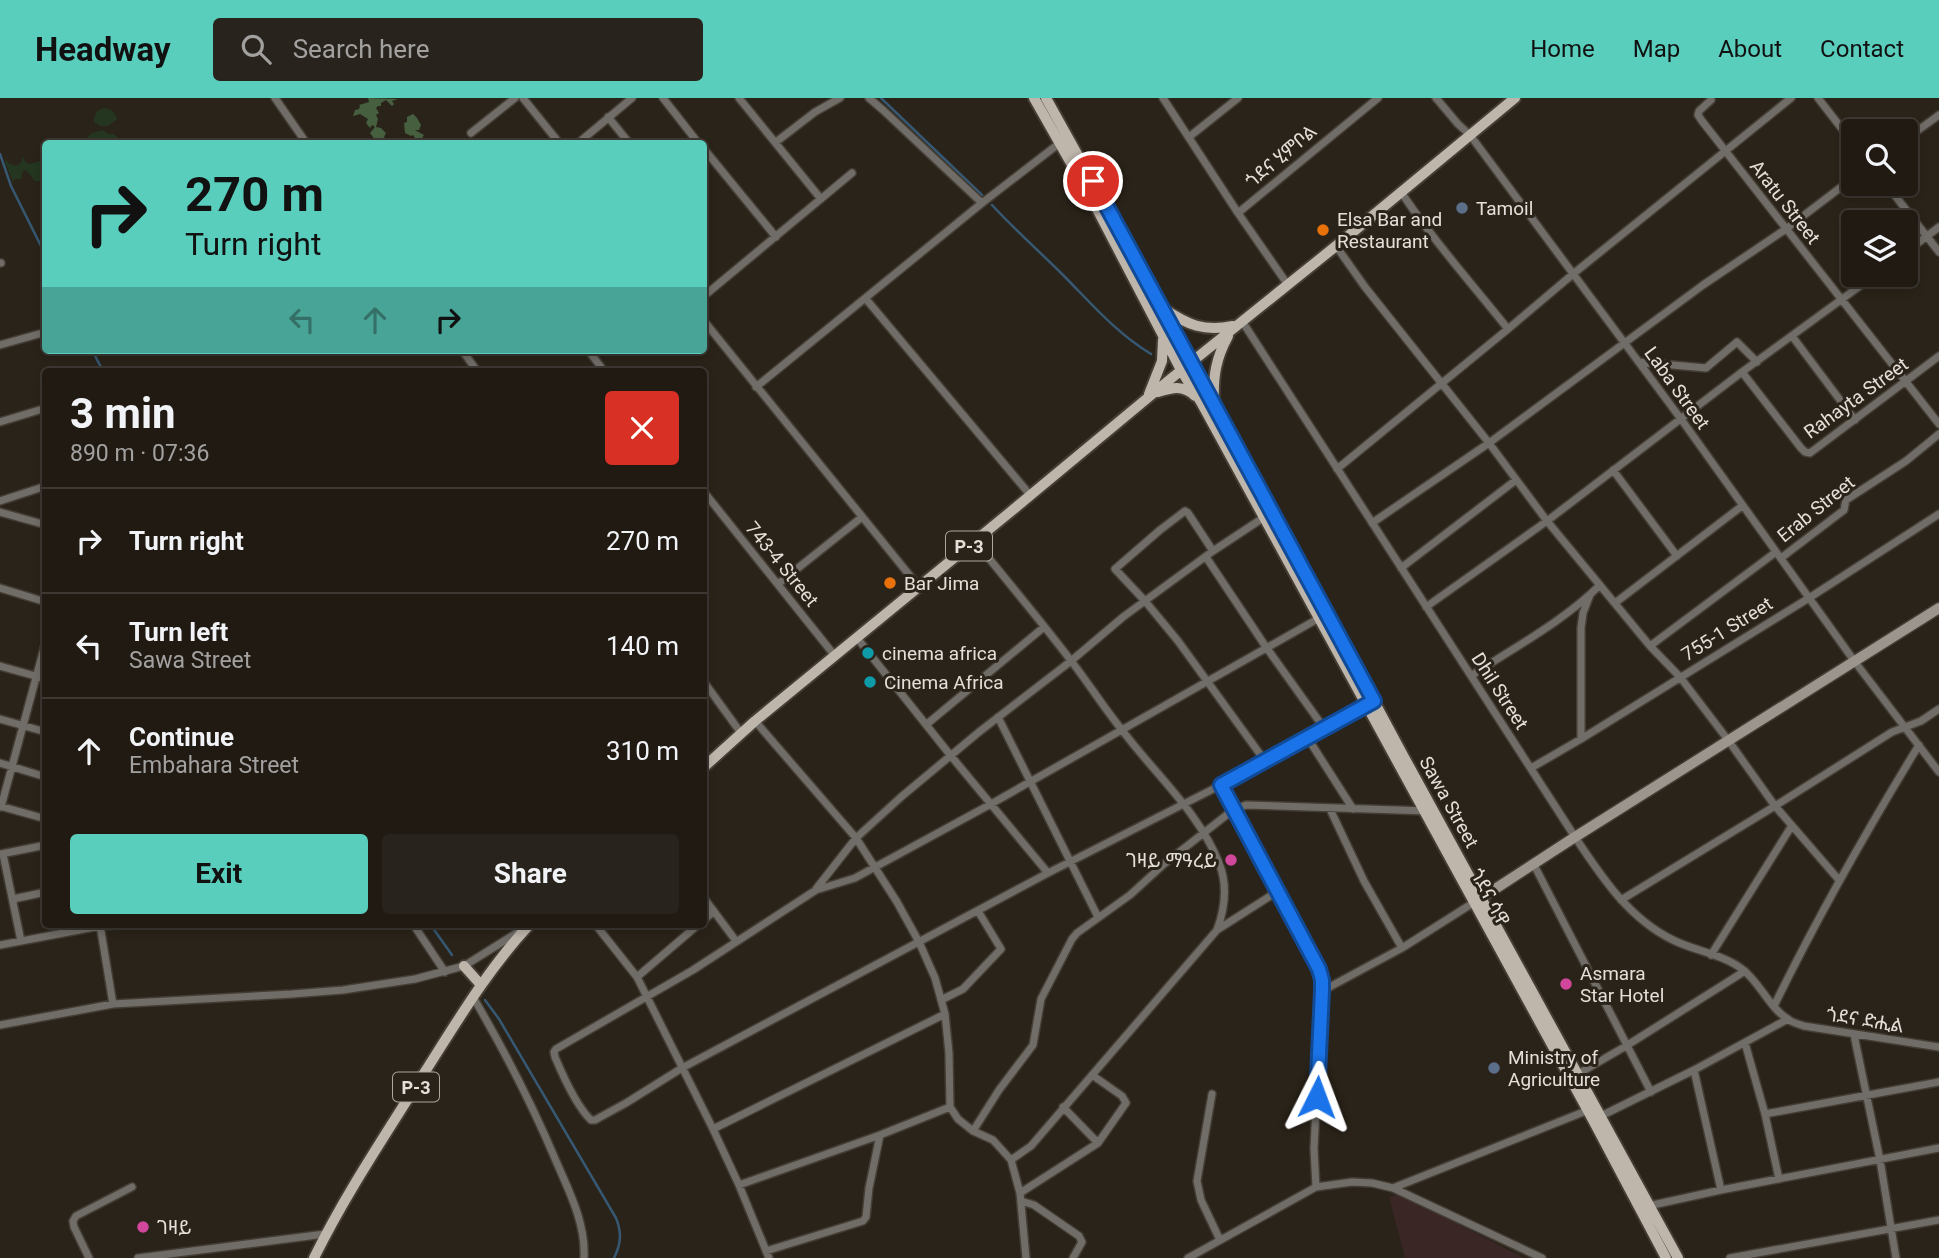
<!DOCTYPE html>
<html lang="en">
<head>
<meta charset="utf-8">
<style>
  body { margin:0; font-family:Roboto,"Noto Sans Ethiopic",sans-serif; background:#28231c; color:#f1f3f6; height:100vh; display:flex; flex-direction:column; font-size:26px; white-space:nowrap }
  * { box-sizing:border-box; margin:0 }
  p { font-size:23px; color:#a2a1a0 }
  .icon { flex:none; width:38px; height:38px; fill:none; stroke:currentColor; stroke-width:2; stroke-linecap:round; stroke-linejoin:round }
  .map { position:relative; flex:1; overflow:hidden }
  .panel { position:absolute; left:42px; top:270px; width:665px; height:560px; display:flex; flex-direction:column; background:#201a13; border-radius:7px; box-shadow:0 4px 10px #0003,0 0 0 2px #3d3833 }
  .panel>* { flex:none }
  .guide { position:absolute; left:42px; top:42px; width:665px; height:214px; border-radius:7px; box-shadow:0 4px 10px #0003,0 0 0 2px #3d3833; background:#5acebc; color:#111; overflow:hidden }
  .buttons { position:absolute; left:1841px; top:21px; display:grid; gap:14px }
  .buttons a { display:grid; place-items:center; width:77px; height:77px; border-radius:7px; background:#201a13; box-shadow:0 4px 10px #0003,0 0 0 2px #3d3833; font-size:35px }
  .pin { position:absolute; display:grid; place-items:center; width:60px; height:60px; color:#fff; margin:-30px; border:4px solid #fff; border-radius:50%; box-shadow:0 2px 7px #0007 }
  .me { position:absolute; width:77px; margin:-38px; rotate:3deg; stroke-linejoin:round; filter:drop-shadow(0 0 5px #0008) }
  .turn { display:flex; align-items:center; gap:24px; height:147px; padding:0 28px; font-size:32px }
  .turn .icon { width:91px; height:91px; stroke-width:2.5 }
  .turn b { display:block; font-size:49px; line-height:60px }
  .lanes { display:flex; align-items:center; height:66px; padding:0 28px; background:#0003; justify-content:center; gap:35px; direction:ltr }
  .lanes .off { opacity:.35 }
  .round { display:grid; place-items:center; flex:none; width:74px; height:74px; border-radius:7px; background:#28231c }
  .head { display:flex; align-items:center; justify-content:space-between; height:119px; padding:0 28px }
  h1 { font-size:42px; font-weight:700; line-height:52px }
  .action { display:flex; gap:14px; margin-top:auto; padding:14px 28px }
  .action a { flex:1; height:80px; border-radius:7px; background:#5acebc; color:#111; font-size:28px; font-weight:700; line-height:80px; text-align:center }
  .action a+a { background:#28231c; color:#f1f3f6 }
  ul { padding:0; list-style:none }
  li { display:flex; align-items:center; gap:21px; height:105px; padding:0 28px; border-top:2px solid #3d3833 }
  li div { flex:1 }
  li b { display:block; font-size:26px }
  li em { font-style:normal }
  header { display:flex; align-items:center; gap:42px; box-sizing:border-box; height:98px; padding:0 35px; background:#5acebc; color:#111 }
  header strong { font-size:33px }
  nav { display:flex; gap:38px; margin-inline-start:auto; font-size:24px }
  .search { width:490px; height:63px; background:#28231c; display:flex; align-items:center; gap:18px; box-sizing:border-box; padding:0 24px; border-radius:7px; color:#a2a1a0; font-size:26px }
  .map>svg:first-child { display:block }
  .industrial { fill:#392625 }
  .green { fill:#24361f }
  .forest { fill:#455f3f }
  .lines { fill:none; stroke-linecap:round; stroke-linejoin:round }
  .stream { stroke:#365873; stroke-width:2.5 }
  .street-casing { stroke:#443d34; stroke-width:10 }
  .secondary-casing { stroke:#443d34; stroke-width:13 }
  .primary-casing { stroke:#443d34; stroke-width:14 }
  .street { stroke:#706c67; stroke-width:7 }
  .secondary { stroke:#9c958d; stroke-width:10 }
  .primary { stroke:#beb5ab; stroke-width:10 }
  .route-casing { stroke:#114b97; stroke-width:18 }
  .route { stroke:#1a73e8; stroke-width:12 }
  .service-dot { fill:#5c6f8a; stroke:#2a2319; stroke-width:2.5 }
  .food-dot { fill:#e8710a; stroke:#2a2319; stroke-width:2.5 }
  .culture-dot { fill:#0f9aa8; stroke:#2a2319; stroke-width:2.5 }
  .hotel-dot { fill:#d1479c; stroke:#2a2319; stroke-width:2.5 }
  .labels { text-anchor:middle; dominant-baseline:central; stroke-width:6; stroke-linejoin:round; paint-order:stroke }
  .shield { fill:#2a2319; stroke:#aca79f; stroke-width:2 }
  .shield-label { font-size:18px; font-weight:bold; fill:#e4dfd8 }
  .street-label { font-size:19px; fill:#e4dfd8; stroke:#2a2319 }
  .poi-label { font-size:19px; fill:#e4dfd8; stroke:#2a2319; text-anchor:start }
</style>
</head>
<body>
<header>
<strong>Headway</strong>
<div class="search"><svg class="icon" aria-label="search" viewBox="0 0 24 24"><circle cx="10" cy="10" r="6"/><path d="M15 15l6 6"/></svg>Search here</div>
<nav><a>Home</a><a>Map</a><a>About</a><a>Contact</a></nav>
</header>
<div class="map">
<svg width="1939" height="1160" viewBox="0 0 1939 1160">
  <rect width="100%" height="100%" fill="#2a2319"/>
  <!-- industrial -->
  <path class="industrial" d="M1399,1096L1524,1160H1405L1389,1099Z"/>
  <!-- green -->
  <path class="green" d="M104,10C113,11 115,15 117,21L108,28H100L94,24V20L97,13Z
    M103,32L108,36H114L118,40L119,45H80L92,35Z
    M23,58L25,63L29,66L45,62V83H35L27,73L23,72L21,81H15L13,84L5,64L7,62L8,65L16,68L21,65Z"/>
  <!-- forest -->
  <path class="forest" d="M368,0L398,1L392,3L394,6L392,8L386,2L381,5V8H378L376,10L379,15L376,17L378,21L376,29L381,30L386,35L384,39L386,42L383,44L384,45H369L375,42L370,35L375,29L372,27L370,30L366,25L368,21L360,16L353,18L355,12L359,11L360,8L359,7L369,4Z
    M413,16L417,20L421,27L419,32H415L424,37L421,42L417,43L413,37L411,38L405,35L404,25L407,24V19Z"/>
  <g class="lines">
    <!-- stream -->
    <path class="stream" d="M881,0L982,97
      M0,56L11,88L46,158
      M992,107C1014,131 1039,153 1062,176C1091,205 1115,234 1151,256
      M92,252L103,273
      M430,826L452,857
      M485,902L499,921L616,1120C622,1135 621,1146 614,1160"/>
    <!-- street casing -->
    <g class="street-casing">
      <path id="street" d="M275,0L307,46
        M523,0L560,46
        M663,0L699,46
        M739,0L821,101
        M869,0L883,12L982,105
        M1163,0L1238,115L1288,187
        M1436,0L1458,26L1470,37L1681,321L1855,564L1939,674
        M1818,0L1853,45
        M1711,2L1699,13L1698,17L1702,23L1939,326
        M608,19L630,46
        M471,35L515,0
        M1189,39L1238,0
        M1906,41L1939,17
        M776,44L815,14L840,0
        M577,46L632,0
        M704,51L776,139
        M1886,86L1939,154
        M1401,94C1433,142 1472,186 1508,231
        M1238,115L1378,0
        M1336,148L1365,189L1489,345L1547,423L1650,548L1680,579L1728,642L1775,708L1839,782
        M1906,154L1939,129
        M0,165H1
        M704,198L852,75
        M866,201L1031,398
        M704,223L919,489
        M1242,223L1575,739C1601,778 1629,821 1673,842C1695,853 1722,856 1742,871C1760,884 1769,910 1789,922C1793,925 1799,926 1804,928L1939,949
        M1792,238L1855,322
        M0,247L46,234
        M462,252L477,273
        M588,252L604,273
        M1639,264L1706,270L1737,244L1757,264
        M1742,274L1801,350L1805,354L1810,355L1939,258
        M756,289L982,105L1061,44
        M0,324L46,310
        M1337,371L1508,231L1573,176L1791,0
        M1613,372L1677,458
        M704,394L835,558
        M0,403L46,388
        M0,414L46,427
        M1372,425L1489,345L1703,187L1786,131L1853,80
        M975,443C1007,483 1041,523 1072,564C1089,586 1104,610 1122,632C1154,675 1199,714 1219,765C1228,787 1225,810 1217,832
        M1213,453L1188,415L1185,413L1160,432L1115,471L1145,503L1178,543L1265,663
        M1206,459L1266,549L1324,630
        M1781,460L1844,412L1846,402L1906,363L1939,336
        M1401,470L1516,382
        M778,486L862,419
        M0,490L46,504
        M1615,505L1742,408
        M1426,509L1547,423L1742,274L1875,177
        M1321,519L991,706L855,780L816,792L693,872L556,951L554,954L555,959C563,978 576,1008 591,1022H595L626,1005L682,970L1048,775L1221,687L1371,605
        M857,540L951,658L1048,775
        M1650,548L1776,454
        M0,568L46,581
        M1471,578C1513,550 1564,523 1600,487
        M704,584L741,635
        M998,619L1098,819
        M0,621L46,634
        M755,623L856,740L897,804L919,844L935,880L945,916L949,955L950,1009L958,1021L973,1033L993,1042L1011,1062L1020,1095L1026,1160
        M927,626L1044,529
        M1307,639L1353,711
        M1581,641V530L1583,515L1590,497
        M0,665L46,679
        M1531,670L1581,641L1809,500L1939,416
        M0,708L46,721
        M1,709L46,543
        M1330,711L1364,783L1402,850
        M1,756L46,747
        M3,756L21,843
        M1533,765L1651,994
        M816,791L856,740L901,699L979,634L1071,563L1123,519L1213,453L1266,418
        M704,800L736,843
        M13,801L46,794
        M1621,802L1775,708L1892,634L1921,623L1939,611
        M704,822L714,813
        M413,826L445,874
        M595,826L637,879L713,1031L739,1087L769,1160
        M100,827L113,906
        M0,847L100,828L136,826
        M1711,857L1791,729
        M637,879L699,826
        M1322,893L1402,850L1473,805
        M473,899C504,952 532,1006 556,1063C569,1093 586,1126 584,1160
        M941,902L963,891L1001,851L978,813
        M1774,908C1818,818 1867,732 1919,647
        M0,927L113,906L292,896L343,892L415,881L464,868L520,833
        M1854,937L1880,1062L1896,1160
        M1745,945L1765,1016L1779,1081
        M1694,972L1721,1092
        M1578,976L1626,948L1745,873
        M1212,996L1197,1083L1201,1102L1220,1142
        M1063,1009L1098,1045
        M1765,1016L1939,984
        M1601,1018L1694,972L1788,921
        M713,1031L945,916
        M973,1033L999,992L1033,947L1041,901L1072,841L1077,835L1130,797L1164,766L1233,712L1246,707L1428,713
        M1011,1062L1031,1048L1217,832L1278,793
        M739,1087L880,1037L950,1009
        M1316,1089L1352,1084L1372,1085L1393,1090L1542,1160
        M1393,1090L1591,1011
        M1020,1095L1098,1045L1126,1005L1122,998L1092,977
        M1021,1103L1034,1107L1079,1138L1082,1144L1073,1160
        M1648,1108L1721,1092L1939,1050
        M766,1153L863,1123L866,1119L869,1090L880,1037
        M89,1160L74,1129L73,1123L76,1118L132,1089
        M138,1160L325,1136
        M1188,1160L1316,1089L1314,1051L1322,882L1319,871L1308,851L1221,687
        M1730,1160L1939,1122"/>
    </g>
    <!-- secondary casing -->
    <g class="secondary-casing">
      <path id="secondary" d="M1475,804L1575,739L1939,510"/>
    </g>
    <!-- primary casing -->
    <g class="primary-casing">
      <path id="primary" d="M1034,0L1097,111L1181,272L1201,304L1593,1022L1666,1160
        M1046,0L1177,236L1404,659L1678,1160
        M1164,211C1188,227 1204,234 1233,228
        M1158,294C1171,290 1183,286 1195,298
        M1149,296L1162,263L1163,242
        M1214,303C1213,278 1216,260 1228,238
        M704,669L755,623L1009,415L1168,283L1336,148L1515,0
        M464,868L481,887
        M314,1160C345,1097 384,1039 421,980C455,927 487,872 530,826"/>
    </g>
    <!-- street -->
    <use href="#street" class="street"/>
    <!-- secondary -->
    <use href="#secondary" class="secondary"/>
    <!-- primary -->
    <use href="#primary" class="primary"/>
  </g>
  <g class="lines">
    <!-- route casing -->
    <g class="route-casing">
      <path id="route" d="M1093,83L1374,603L1221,687L1319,871L1322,882V893L1317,999"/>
    </g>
    <!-- route -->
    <use href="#route" class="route"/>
  </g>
  <!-- markers -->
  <g class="service-dot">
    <circle cx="1462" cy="110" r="7"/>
    <circle cx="1494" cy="970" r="7"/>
  </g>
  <g class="food-dot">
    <circle cx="1323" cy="132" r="7"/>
    <circle cx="890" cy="485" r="7"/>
  </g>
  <g class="culture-dot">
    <circle cx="868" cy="555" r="7"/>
    <circle cx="870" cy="584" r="7"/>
  </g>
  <g class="hotel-dot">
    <circle cx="1231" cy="762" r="7"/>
    <circle cx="1566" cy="886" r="7"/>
    <circle cx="143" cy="1129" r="7"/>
  </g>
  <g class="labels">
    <!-- shield labels -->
    <g class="shield">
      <rect x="946" y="433.5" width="46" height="29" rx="5"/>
      <rect x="393" y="974.5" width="46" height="29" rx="5"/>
    </g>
    <g class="shield-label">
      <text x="969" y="448">P-3</text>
      <text x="416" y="989">P-3</text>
    </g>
    <!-- street labels -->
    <g class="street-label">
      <text transform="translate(1281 58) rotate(-40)">ጎደና ሂምቦል</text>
      <text transform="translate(1785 104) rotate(52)">Aratu Street</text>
      <text transform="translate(1677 290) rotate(54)">Laba Street</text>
      <text transform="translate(1856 300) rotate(-36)">Rahayta Street</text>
      <text transform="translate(1816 411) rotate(-39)">Erab Street</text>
      <text transform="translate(782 466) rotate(51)">743-4 Street</text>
      <text transform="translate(1727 531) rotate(-32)">755-1 Street</text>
      <text transform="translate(1500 593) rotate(57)">Dhil Street</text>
      <text transform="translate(1449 704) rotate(61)">Sawa Street</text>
      <text transform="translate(1490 799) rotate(62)">ጎደና ሳዋ</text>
      <text transform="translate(1865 922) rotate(9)">ጎደና ድሒል</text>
    </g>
    <!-- poi labels -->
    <g class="poi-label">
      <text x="1476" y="110">Tamoil</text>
      <text x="1337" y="121">Elsa Bar and<tspan x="1337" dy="22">Restaurant</tspan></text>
      <text x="904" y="485">Bar Jima</text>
      <text x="882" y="555">cinema africa</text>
      <text x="884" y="584">Cinema Africa</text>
      <text x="1217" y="762" text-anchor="end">ገዛይ ማዓረይ</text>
      <text x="1580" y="875">Asmara<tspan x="1580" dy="22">Star Hotel</tspan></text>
      <text x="1508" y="959">Ministry of<tspan x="1508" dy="22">Agriculture</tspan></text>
      <text x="157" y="1129">ገዛይ</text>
    </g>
  </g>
</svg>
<div class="buttons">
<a><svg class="icon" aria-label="search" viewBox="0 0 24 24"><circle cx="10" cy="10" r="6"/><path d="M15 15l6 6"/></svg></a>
<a><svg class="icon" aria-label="layers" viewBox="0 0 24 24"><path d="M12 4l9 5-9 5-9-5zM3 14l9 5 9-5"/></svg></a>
</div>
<div class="pin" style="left:1093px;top:83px;background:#d93025"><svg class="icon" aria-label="arrive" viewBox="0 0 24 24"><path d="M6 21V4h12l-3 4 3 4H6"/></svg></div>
<svg class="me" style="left:1317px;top:999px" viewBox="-20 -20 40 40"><path d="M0-17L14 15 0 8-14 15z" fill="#1a73e8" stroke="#fff" stroke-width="4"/></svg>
<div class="guide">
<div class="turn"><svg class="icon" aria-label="right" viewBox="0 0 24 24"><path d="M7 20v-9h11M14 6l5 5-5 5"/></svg><div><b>270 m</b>Turn right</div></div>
<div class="lanes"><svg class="icon off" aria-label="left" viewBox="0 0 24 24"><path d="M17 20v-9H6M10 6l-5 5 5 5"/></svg><svg class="icon off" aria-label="ahead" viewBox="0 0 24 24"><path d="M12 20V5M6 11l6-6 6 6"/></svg><svg class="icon" aria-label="right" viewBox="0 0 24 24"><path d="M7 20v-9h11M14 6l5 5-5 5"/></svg></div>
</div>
<section class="panel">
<div class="head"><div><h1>3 min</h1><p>890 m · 07:36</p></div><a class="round" style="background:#d93025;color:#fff"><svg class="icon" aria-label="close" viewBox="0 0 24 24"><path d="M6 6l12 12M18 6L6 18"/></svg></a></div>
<ul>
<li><svg class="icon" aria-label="right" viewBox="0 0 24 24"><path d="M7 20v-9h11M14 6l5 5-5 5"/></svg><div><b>Turn right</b></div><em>270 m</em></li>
<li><svg class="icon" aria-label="left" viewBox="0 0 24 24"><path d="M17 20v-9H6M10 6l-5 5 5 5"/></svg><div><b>Turn left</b><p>Sawa Street</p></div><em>140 m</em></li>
<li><svg class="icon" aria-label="ahead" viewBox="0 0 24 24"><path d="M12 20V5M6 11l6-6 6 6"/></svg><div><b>Continue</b><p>Embahara Street</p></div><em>310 m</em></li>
</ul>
<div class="action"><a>Exit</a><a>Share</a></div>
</section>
</div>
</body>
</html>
